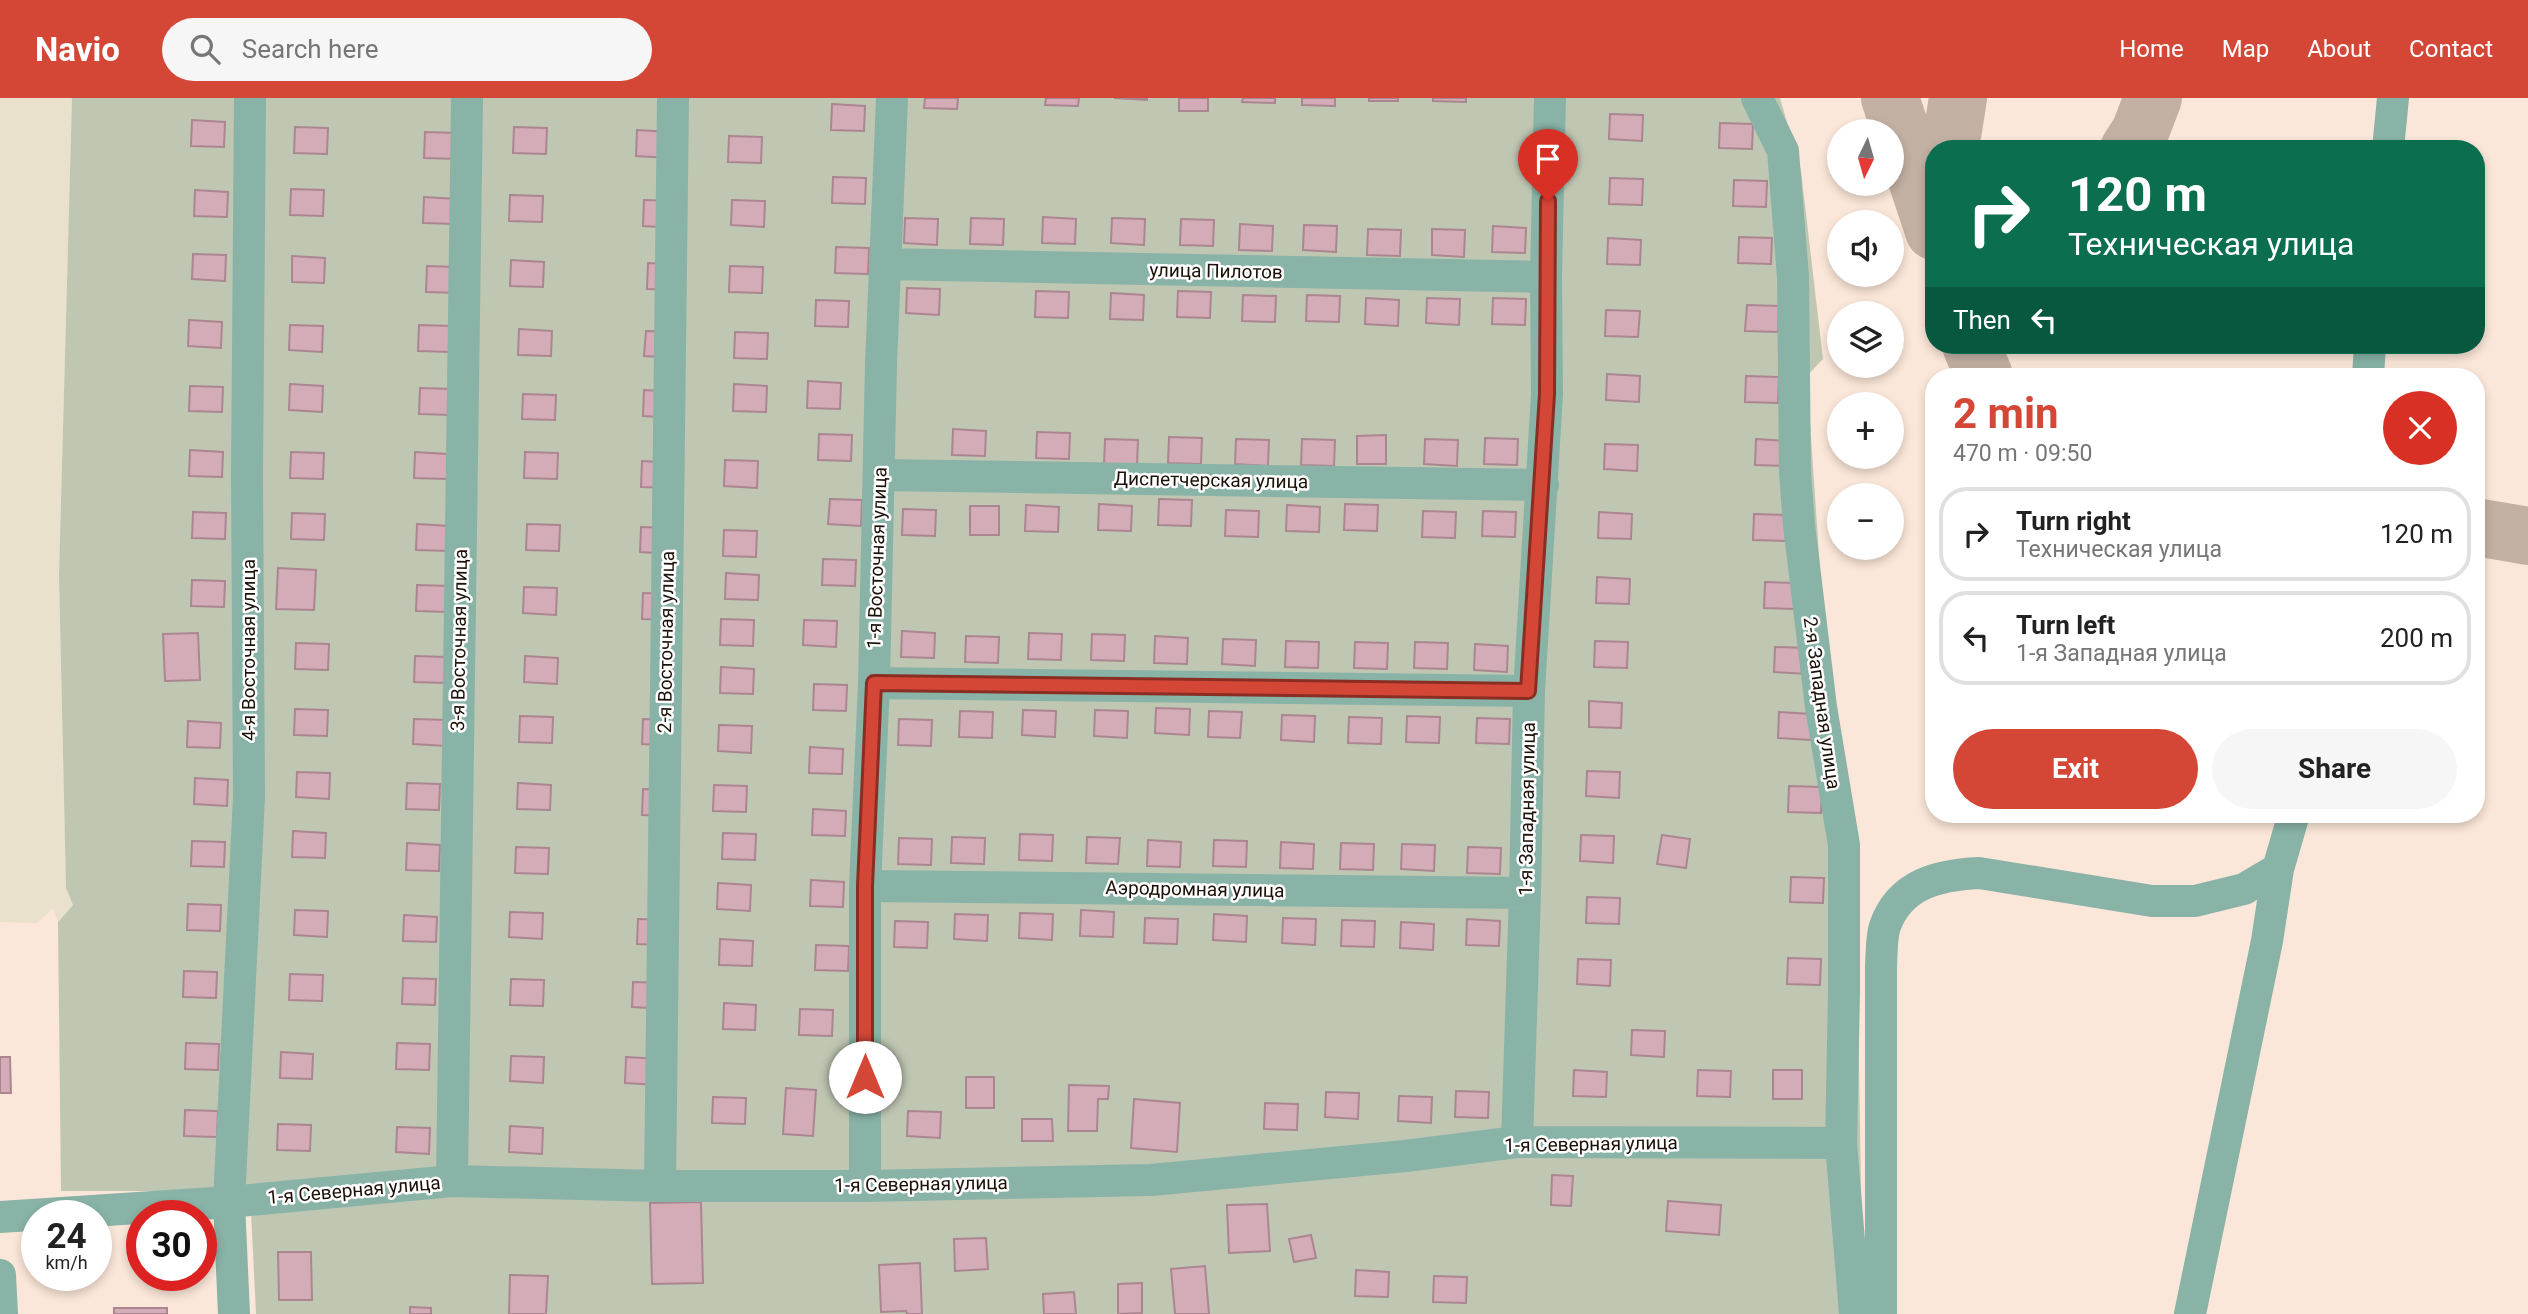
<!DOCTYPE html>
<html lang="en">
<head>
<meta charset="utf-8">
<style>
  body { margin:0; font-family:Roboto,sans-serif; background:#f6f6f6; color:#222; height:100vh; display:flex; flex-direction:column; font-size:26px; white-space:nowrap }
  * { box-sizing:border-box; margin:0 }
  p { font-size:23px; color:#767676 }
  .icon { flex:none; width:38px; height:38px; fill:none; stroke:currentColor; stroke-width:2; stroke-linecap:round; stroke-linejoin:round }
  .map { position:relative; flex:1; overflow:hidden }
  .details { position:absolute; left:1925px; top:270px; width:560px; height:455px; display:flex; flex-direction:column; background:#fff; border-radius:28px; box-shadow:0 4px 10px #0003 }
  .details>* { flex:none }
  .guide { position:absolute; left:1925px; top:42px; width:560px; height:214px; border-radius:28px; box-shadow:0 4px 10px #0003; background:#0b6e4f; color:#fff; overflow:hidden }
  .needle { width:46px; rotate:185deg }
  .controls { position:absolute; left:1827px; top:21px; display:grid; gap:14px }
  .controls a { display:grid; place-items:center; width:77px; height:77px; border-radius:50%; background:#fff; box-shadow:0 4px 10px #0003; font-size:35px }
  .speed { position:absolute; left:21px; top:1102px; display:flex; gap:14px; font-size:35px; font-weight:700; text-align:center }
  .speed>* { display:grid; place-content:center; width:91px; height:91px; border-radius:50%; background:#fff; box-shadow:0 4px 10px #0003; line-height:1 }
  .speed small { font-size:18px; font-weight:400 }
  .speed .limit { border:10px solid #d22; background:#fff; color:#111 }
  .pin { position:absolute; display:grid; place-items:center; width:60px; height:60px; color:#fff; margin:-72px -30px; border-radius:50% 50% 50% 0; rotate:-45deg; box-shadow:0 0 7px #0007 }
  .pin .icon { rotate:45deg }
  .me { position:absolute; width:77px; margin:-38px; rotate:0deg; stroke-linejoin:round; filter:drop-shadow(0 0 5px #0008) }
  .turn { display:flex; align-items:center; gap:24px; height:147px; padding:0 28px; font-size:32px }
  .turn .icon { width:91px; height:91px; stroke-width:2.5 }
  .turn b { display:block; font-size:49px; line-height:60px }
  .then { display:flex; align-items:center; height:66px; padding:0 28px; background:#0003; gap:14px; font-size:26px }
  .round { display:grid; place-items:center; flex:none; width:74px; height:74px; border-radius:37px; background:#f6f6f6 }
  .head { display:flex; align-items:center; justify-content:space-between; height:119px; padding:0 28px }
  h1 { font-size:42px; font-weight:700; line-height:52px; color:#d44737 }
  .cta { display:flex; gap:14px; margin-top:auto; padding:14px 28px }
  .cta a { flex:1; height:80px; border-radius:42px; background:#d44737; color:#fff; font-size:28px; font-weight:700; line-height:80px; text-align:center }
  .cta a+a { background:#f6f6f6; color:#222 }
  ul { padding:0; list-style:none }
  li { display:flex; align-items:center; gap:21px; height:94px; margin:0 14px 10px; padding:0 14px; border:4px solid #e0e0e0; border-radius:28px }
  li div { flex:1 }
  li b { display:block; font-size:26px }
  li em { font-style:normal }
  header { display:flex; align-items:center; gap:42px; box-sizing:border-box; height:98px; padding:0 35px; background:#d44737; color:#fff }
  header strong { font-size:33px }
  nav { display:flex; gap:38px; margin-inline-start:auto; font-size:24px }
  .search { width:490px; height:63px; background:#f6f6f6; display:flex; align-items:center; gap:18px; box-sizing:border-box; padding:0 24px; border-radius:38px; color:#767676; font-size:26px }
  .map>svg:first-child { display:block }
  .industrial { fill:#e9e1cb }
  .green { fill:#bfc7b3 }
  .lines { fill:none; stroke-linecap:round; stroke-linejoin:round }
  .taxiway { stroke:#c2b0a3; stroke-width:58 }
  .building { fill:#d3acb7; stroke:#ab8690; stroke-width:2 }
  .minor { stroke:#89b3a7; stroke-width:32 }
  .route-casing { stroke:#8a2e24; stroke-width:18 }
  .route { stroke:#d44737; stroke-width:12 }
  .labels { text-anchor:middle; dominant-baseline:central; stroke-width:5; stroke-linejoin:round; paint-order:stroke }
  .street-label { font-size:19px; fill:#1c1108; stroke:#fff }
</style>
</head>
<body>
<header>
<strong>Navio</strong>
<div class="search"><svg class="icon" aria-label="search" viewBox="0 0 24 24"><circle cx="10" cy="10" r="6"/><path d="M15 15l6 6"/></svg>Search here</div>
<nav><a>Home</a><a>Map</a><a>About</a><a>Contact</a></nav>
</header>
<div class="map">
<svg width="2528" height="1216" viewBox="0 0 2528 1216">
  <rect width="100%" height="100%" fill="#fbe7d9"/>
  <!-- industrial -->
  <path class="industrial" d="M0,0H72L59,477L66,790L73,807L58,824L53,810L37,825L0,824Z"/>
  <!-- green -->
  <path class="green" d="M72,0H1780L1801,73L1823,261L1803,282L1810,325L1825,543L1856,779L1863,1216H256L250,1093H61L58,824L73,807L66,790L59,477Z"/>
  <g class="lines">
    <!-- taxiway -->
    <path class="taxiway" d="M1890,0L1934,133
      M1950,51L1958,0
      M2129,51L2140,34L2153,0
      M1971,247L1984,278
      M2476,429L2528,438"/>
  </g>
  <!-- building -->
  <path class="building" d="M925,0H958L957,11L924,10Z
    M1046,0H1079L1078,8L1045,7Z
    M1114,0H1147V2Z
    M1179,0H1208V13H1179Z
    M1243,0H1275V5L1242,4Z
    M1302,0H1335V8L1302,7Z
    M1369,0H1398V3H1369Z
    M1433,0H1466V4L1433,3Z
    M832,6L865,8L864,33L831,32Z
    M1610,16L1643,17L1642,43L1609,41Z
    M192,22L225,24L224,49L191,48Z
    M1720,25L1753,26L1752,51L1719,50Z
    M295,29L328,30L327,56L294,55Z
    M514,29L547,30L546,56L513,55Z
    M637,32L670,34L669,60L636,58Z
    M425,34L459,35L458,61L424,60Z
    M729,38L762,39L761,65L728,64Z
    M833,79L866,80L865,106L832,105Z
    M1610,80L1643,81L1642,107L1609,106Z
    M1734,82L1767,83L1766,109L1733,108Z
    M291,91L324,92L323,118L290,117Z
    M195,92L228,94L227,119L194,118Z
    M510,97L543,98L542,124L509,123Z
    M424,99L457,101L456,126L423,125Z
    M644,102L677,103L676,130L643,128Z
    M732,102L765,103L764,129L731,127Z
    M1043,119L1076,121L1075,146L1042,145Z
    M905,120L938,121L937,147L904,145Z
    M971,120L1004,121L1003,147L970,146Z
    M1112,120L1145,121L1144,147L1111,145Z
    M1181,121L1214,122L1213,148L1180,147Z
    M1240,126L1273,128L1272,153L1239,152Z
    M1304,127L1337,128L1336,154L1303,152Z
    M1493,128L1526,130L1525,155L1492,154Z
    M1368,131L1401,132L1400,158L1367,157Z
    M1432,131L1465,132L1464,159L1432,157Z
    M1739,139L1772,140L1771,166L1738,165Z
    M1608,140L1641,142L1640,167L1607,166Z
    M836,149L869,150L868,176L835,175Z
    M193,156L226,157L225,183L192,181Z
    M292,158L325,160L324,185L292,184Z
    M511,162L544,164L543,189L510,188Z
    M648,165L681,167L680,192L647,191Z
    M427,168L460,169L459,195L426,194Z
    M730,168L763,169L762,195L729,194Z
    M907,190L940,191L939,217L906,215Z
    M1036,193L1069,194L1068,220L1035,219Z
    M1178,193L1211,194L1210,220L1177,219Z
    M1111,195L1144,197L1143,222L1110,221Z
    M1243,197L1276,198L1275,224L1242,223Z
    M1307,197L1340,198L1339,224L1306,223Z
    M1366,200L1399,202L1398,228L1365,226Z
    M1427,200L1460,201L1459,227L1426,225Z
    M1493,200L1526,201L1525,227L1492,226Z
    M816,202L849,203L848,229L815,228Z
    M1747,207L1779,208L1778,234L1745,233Z
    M1606,212L1640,213L1638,239L1605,238Z
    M189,222L222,224L221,250L188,248Z
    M290,227L323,228L322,254L289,252Z
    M419,227L452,228L451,254L418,253Z
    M519,231L552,233L551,258L518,257Z
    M646,233L679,234L677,260L644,258Z
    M735,234L768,235L767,261L734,260Z
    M1607,276L1640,278L1639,304L1606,302Z
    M1746,278L1779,279L1778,305L1745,304Z
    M808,283L841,285L840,311L807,310Z
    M290,286L323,288L322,314L289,312Z
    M734,286L767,288L766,314L733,313Z
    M190,288L223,289L222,314L189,313Z
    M420,290L453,291L452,317L419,316Z
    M644,292L677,294L676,320L643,318Z
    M523,296L556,297L555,322L522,321Z
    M953,331L986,333L985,358L952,357Z
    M1037,334L1070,335L1069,361L1036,360Z
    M819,336L852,337L851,363L818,362Z
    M1386,337V366H1357V338Z
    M1169,339L1202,340L1201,366L1168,365Z
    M1485,340L1518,341L1517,367L1484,366Z
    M1105,341L1138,342L1137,368L1104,367Z
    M1236,341L1269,342L1268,368L1235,366Z
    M1302,341L1335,342L1334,368L1301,367Z
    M1425,341L1458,342L1457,368L1424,366Z
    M1756,341L1789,343L1788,368L1755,367Z
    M1605,346L1638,347L1637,373L1604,371Z
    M190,352L223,354L222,379L189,378Z
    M291,354L324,355L323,381L290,380Z
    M415,354L448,356L447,381L414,380Z
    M525,354L558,355L557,381L524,380Z
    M725,362L758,363L757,390L724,388Z
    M642,363L675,365L674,390L641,389Z
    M830,401L862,402L861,428L828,426Z
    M1159,401L1192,402L1191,428L1158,427Z
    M1099,406L1132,408L1131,433L1098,432Z
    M1345,406L1378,407L1377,433L1344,432Z
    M1026,407L1059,409L1058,434L1025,433Z
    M1287,407L1320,409L1319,434L1286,433Z
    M970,408H999V437H970Z
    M903,411L936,412L935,438L902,437Z
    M1226,412L1259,413L1258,439L1225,438Z
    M1423,413L1456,414L1455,440L1422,439Z
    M1483,413L1516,414L1515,439L1482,438Z
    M193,414L226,415L225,441L192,440Z
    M1599,414L1632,416L1631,441L1598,440Z
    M292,415L325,416L324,442L291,441Z
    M1754,416L1787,417L1786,443L1753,442Z
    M417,426L450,428L449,453L416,452Z
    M527,426L560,427L559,453L526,452Z
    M641,429L674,430L673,456L640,454Z
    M724,432L757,433L756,459L723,458Z
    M823,461L856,462L855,488L822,487Z
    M278,470L316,472L314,512L276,511Z
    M726,475L759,477L758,502L725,501Z
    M1597,479L1630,481L1629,506L1596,505Z
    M192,482L225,483L224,509L191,508Z
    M1765,484L1798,485L1797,511L1764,510Z
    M417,487L450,488L449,514L416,513Z
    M524,489L557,490L556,517L523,515Z
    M643,495L675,496L674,522L642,521Z
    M721,521L754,522L753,548L720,547Z
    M804,522L837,523L836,549L803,547Z
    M902,533L935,535L934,560L901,559Z
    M198,535L200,582L165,583L163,536Z
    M1029,535L1062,536L1061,562L1028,561Z
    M1092,536L1125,537L1124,563L1091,562Z
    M966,538L999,539L998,565L965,564Z
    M1155,538L1188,540L1187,566L1154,565Z
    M1223,541L1256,542L1255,568L1222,566Z
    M1286,543L1319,544L1318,570L1285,569Z
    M1595,543L1628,544L1627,570L1594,569Z
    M1355,544L1388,545L1387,571L1354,570Z
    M1415,544L1448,545L1447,571L1414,570Z
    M296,545L329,546L328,572L295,571Z
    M1475,546L1508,548L1507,574L1474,572Z
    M1775,549L1808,550L1807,576L1774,574Z
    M415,558L447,559L446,585L414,584Z
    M525,558L558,560L557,586L524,584Z
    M721,569L754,571L753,596L720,595Z
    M814,586L847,587L846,613L813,612Z
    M1589,603L1622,605L1621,630L1589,629Z
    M1156,610L1190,611L1189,637L1155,635Z
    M295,611L328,612L327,638L294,637Z
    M1023,612L1056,613L1055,639L1022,637Z
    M1095,612L1128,613L1127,640L1094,638Z
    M960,613L993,614L992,640L959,639Z
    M1209,613L1242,614L1240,640L1208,639Z
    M1779,614L1812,616L1811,642L1778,640Z
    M1282,617L1315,618L1314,644L1281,642Z
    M520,618L553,619L552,645L519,644Z
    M1407,618L1440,619L1439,645L1406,644Z
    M1349,619L1382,620L1381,646L1348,645Z
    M1477,620L1510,621L1509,646L1476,645Z
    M414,621L447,622L446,648L413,646Z
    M643,621L675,622L674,648L642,646Z
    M899,621L932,622L931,648L898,647Z
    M188,623L221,625L220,650L187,649Z
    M719,627L752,628L751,655L718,653Z
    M810,649L843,651L842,676L809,675Z
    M1587,673L1620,674L1619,700L1586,698Z
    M297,674L330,675L329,701L296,699Z
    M195,680L228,682L227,708L194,706Z
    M407,685L440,686L439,712L406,711Z
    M518,685L551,687L550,712L517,711Z
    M714,687L747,688L746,714L713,713Z
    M1789,688L1822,689L1821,715L1788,714Z
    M643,691L676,692L675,718L642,717Z
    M813,711L846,713L845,738L812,737Z
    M293,733L326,735L325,760L292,759Z
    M723,735L756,736L755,762L722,761Z
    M1020,736L1053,737L1052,763L1019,762Z
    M1581,737L1614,738L1613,765L1580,763Z
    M1662,737L1690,741L1686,770L1657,766Z
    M952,739L985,740L984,766L951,765Z
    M1087,739L1120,740L1118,766L1086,765Z
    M899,740L932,741L931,767L898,766Z
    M1148,742L1181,744L1180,769L1147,768Z
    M1214,742L1247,743L1246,769L1213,768Z
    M192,743L225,744L224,769L191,768Z
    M1281,744L1314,746L1313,771L1280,770Z
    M407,745L440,747L439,773L406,772Z
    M1341,745L1374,746L1373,772L1340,771Z
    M1402,746L1435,747L1434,773L1401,771Z
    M516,749L549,750L548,776L515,775Z
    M1468,749L1501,750L1500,776L1467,775Z
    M1791,779L1824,780L1823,805L1790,804Z
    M811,782L844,784L843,809L810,808Z
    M718,785L751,787L750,813L717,811Z
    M1587,799L1620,800L1619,826L1586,825Z
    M188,806L221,807L220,833L187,832Z
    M295,812L328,813L327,839L294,837Z
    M1081,812L1114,814L1113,839L1080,838Z
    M510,814L543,815L542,841L509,839Z
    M1020,815L1053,816L1052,842L1019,840Z
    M955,816L988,817L987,843L954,841Z
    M1214,816L1247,818L1246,844L1213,842Z
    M404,817L437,819L436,844L403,843Z
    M1145,820L1178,821L1177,846L1144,845Z
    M1283,820L1316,821L1315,847L1282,845Z
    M638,821L671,822L670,847L637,846Z
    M1467,821L1500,823L1499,848L1466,847Z
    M1342,822L1375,823L1374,849L1341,848Z
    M895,823L928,824L927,850L894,849Z
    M1401,824L1434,826L1433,852L1400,850Z
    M720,841L753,843L752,868L719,867Z
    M816,847L849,848L848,873L815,872Z
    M1788,860L1821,861L1820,887L1787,886Z
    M1578,861L1611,862L1610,888L1577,886Z
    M184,873L217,874L216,900L183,899Z
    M290,876L323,877L322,903L289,902Z
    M403,880L436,881L435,907L402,906Z
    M511,881L544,882L543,908L510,907Z
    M633,884L666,885L665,911L632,909Z
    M724,905L756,907L755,932L723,931Z
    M800,911L833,912L832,938L799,937Z
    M1632,932L1665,933L1664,959L1631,957Z
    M186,945L219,946L218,972L185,971Z
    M397,945L430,946L429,972L396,971Z
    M281,954L313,956L312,981L280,980Z
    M511,958L544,959L543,985L510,983Z
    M0,959H10L11,995H0Z
    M626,959L659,961L658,987L625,985Z
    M1574,972L1607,974L1606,999L1573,998Z
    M1698,972L1731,973L1730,999L1697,998Z
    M1773,972H1802V1001H1773Z
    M966,979H994V1010H966Z
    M1069,987L1109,988L1108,1001H1098L1097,1033H1068Z
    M786,990L816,992L813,1038L783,1036Z
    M1456,993L1489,994L1488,1020L1455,1019Z
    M1326,994L1359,995L1358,1021L1325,1019Z
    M1399,998L1432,999L1431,1025L1398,1023Z
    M713,999L746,1000L745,1026L712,1025Z
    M1134,1001L1180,1005L1177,1054L1131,1050Z
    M1265,1005L1298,1006L1297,1032L1264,1031Z
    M185,1012L218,1013L217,1039L184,1038Z
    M908,1013L941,1014L940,1040L907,1038Z
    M1022,1021H1052L1053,1043H1022Z
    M278,1026L311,1027L310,1053L277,1052Z
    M510,1028L543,1030L542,1056L509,1054Z
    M397,1029L430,1030L429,1056L396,1054Z
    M1552,1077L1573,1078L1571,1108L1551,1107Z
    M1668,1103L1721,1107L1719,1137L1666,1133Z
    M701,1104L703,1185L652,1186L650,1105Z
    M1267,1106L1270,1153L1229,1155L1227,1107Z
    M1311,1137L1316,1160L1294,1164L1289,1141Z
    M986,1140L988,1171L955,1173L954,1141Z
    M278,1154H311L312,1202H279Z
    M920,1165L922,1216H907L906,1213L881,1214L879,1167Z
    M1205,1168L1209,1216H1175L1171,1171Z
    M1356,1172L1389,1174L1388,1199L1355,1198Z
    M510,1177L548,1178L546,1216H509Z
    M1434,1178L1467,1179L1466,1205L1433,1204Z
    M1142,1185V1215L1118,1216V1186Z
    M1074,1194L1076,1216H1044L1043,1196Z
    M410,1209L431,1210V1216H410Z
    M114,1210H167V1216H114Z"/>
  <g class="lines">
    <!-- minor -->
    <path class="minor" d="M1757,0L1783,53L1793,179L1795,374L1799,427L1821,609L1844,747V894L1841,1045L1855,1216
      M2388,51L2393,0
      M885,166L1546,179
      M2368,278L2370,247
      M879,377L1543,387
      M874,585L1529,593
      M865,788L1525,795
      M1517,1044L1525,795L1529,593L1547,296L1546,179L1550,0
      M452,1083L467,0
      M660,1088L673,0
      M865,1088V788L874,585L881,266L892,0
      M0,1119L229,1104L452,1083L660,1088H865L1151,1082L1405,1058L1517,1044L1841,1045
      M0,1177L2,1216
      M234,1216L229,1104L249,699L247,378L250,0
      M1881,1216V867C1882,855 1881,840 1885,828C1900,786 1938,777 1979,775L2152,803H2195L2244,791L2278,771L2294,716
      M2190,1216L2267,843L2278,771"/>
  </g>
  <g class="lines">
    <!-- route casing -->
    <g class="route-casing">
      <path id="route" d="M865,979V788L874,585L1528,593L1547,296L1548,103"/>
    </g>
    <!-- route -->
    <use href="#route" class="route"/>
  </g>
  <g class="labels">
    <!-- street labels -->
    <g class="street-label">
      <text transform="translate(1216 173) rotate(1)">улица Пилотов</text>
      <text transform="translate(1211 382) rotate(1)">Диспетчерская улица</text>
      <text transform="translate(877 460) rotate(-88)">1-я Восточная улица</text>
      <text transform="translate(459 542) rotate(-89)">3-я Восточная улица</text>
      <text transform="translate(666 544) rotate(-89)">2-я Восточная улица</text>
      <text transform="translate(248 552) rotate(-90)">4-я Восточная улица</text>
      <text transform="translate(1822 605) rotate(82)">2-я Западная улица</text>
      <text transform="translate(1527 711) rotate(-89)">1-я Западная улица</text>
      <text transform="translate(1195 791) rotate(1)">Аэродромная улица</text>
      <text transform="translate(1591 1046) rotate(-1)">1-я Северная улица</text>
      <text transform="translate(921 1086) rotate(-1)">1-я Северная улица</text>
      <text transform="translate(354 1092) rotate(-5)">1-я Северная улица</text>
    </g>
  </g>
</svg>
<div class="controls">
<a><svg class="needle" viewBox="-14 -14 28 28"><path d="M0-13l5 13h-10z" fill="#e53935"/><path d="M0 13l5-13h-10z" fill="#767676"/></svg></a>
<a><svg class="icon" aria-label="sound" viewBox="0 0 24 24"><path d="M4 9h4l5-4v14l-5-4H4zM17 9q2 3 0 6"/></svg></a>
<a><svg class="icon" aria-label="layers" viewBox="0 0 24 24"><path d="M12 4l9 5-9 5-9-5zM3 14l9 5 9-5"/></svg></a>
<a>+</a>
<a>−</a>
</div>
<div class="speed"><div>24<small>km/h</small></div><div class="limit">30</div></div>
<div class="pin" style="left:1548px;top:103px;background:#d93025"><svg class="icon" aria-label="arrive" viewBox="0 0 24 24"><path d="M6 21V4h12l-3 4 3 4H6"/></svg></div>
<svg class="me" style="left:865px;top:979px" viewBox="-20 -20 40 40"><circle r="19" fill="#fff"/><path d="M0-13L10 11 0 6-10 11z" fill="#d44737"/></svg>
<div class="guide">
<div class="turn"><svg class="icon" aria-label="right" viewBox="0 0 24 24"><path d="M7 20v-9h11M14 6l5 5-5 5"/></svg><div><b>120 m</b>Техническая улица</div></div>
<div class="then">Then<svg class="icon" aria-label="left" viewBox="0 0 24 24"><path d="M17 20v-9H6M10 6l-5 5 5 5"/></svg></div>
</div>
<section class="details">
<div class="head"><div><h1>2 min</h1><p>470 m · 09:50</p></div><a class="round" style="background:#d93025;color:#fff"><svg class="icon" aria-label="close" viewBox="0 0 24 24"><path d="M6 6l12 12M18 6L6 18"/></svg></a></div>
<ul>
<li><svg class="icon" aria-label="right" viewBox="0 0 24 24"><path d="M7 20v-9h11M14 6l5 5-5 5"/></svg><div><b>Turn right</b><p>Техническая улица</p></div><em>120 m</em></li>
<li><svg class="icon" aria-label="left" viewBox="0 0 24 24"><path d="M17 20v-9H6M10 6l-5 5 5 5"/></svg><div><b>Turn left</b><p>1-я Западная улица</p></div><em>200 m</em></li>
</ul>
<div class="cta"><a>Exit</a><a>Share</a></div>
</section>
</div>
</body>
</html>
